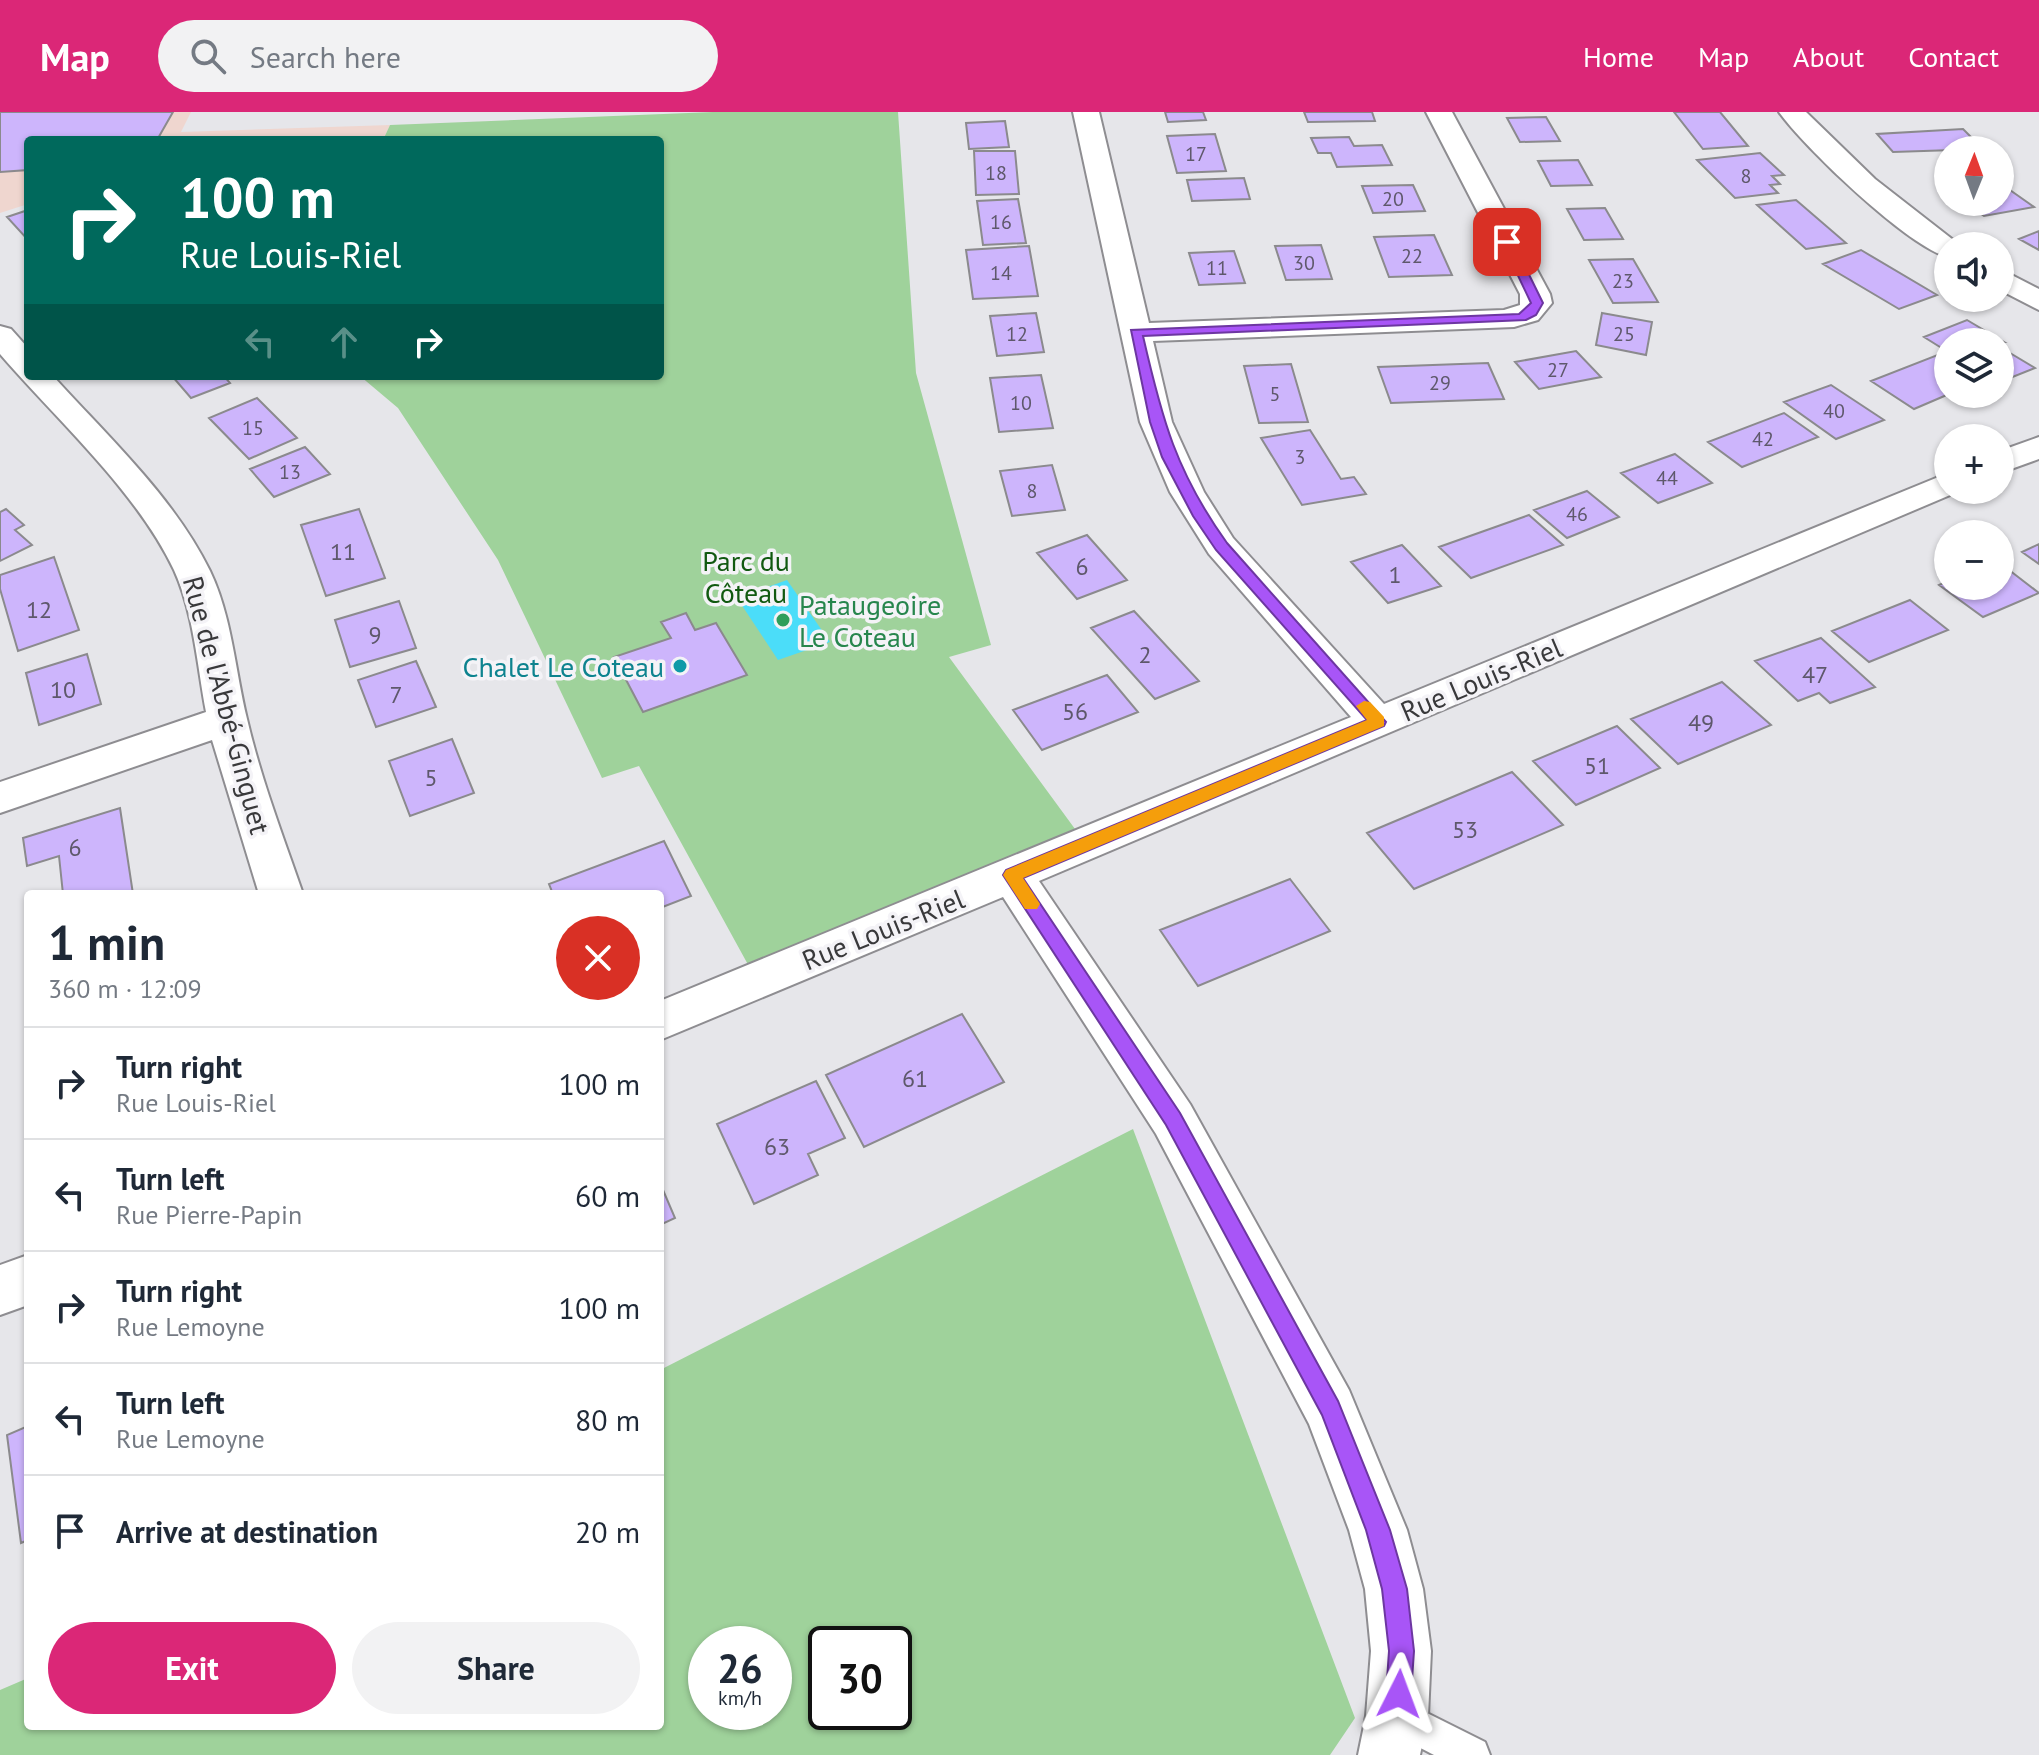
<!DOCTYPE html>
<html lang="en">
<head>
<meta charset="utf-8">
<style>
  body { margin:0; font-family:"PT Sans",sans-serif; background:#f2f2f3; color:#1f2937; height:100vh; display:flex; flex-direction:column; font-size:30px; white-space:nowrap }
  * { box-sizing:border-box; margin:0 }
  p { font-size:26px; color:#747a83 }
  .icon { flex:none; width:44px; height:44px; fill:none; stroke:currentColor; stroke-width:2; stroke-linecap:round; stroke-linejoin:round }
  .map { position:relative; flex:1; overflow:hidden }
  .details { position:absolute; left:24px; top:778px; width:640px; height:840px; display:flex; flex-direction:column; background:#fff; border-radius:8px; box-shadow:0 2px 6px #0004 }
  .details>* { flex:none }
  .hud { position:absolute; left:24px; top:24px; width:640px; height:244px; border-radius:8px; box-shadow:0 2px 6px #0004; background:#00695c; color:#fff; overflow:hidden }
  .needle { width:52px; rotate:1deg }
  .tools { position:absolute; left:1934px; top:24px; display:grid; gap:16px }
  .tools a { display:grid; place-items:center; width:80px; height:80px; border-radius:50%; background:#fff; box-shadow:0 2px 6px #0004; font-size:40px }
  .speed { position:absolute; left:688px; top:1514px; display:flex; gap:16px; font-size:40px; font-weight:700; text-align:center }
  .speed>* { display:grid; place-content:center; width:104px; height:104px; border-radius:50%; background:#fff; box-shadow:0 2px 6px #0004; line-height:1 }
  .speed small { font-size:20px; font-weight:400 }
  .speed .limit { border:4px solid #111; border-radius:12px; background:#fff; color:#111 }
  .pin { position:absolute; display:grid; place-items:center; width:68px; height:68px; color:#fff; margin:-34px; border-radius:16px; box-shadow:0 4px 12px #0006 }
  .me { position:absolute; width:88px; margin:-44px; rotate:3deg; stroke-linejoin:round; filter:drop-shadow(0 0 6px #0008) }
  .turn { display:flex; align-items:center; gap:28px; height:168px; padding:0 24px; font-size:36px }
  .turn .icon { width:104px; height:104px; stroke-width:2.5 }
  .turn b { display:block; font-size:56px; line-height:68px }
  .lanes { display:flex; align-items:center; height:76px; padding:0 24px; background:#0003; justify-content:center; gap:40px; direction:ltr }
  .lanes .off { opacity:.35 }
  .round { display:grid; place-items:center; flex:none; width:84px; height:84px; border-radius:42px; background:#f2f2f3 }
  .summary { display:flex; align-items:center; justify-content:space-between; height:136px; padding:0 24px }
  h1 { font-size:48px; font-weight:700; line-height:60px }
  .primary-button { display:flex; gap:16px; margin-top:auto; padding:16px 24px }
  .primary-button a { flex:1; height:92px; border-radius:48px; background:#db2777; color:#fff; font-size:32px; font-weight:700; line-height:92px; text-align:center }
  .primary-button a+a { background:#f2f2f3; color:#1f2937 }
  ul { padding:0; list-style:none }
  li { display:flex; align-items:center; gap:24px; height:112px; padding:0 24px; border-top:2px solid #e0e1e3 }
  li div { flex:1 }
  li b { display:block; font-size:30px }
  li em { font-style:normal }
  header { display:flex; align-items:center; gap:48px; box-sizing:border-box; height:112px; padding:0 40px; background:#db2777; color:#fff }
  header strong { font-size:38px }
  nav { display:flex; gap:44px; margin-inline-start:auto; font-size:28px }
  .search { width:560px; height:72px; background:#f2f2f3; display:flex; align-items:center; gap:20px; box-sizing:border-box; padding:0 28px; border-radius:44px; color:#747a83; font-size:30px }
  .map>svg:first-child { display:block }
  .education { fill:#efd6cf }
  .green { fill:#9fd29b; fill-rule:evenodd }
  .water { fill:#4bddf9 }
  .building { fill:#cdb5fc; stroke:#8b8a8d; stroke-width:2 }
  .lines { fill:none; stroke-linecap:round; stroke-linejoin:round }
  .lane-casing { stroke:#8e8d91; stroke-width:4 }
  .street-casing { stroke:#8e8d91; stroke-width:4 }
  .lane { fill:#fff; fill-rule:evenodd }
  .street { fill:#fff; fill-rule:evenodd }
  .route { fill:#a855f7; stroke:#6d37a1; stroke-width:2 }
  .slow { fill:#f59e0b }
  .leisure-dot { fill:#2e9e5b; stroke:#f4f3f7; stroke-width:3 }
  .culture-dot { fill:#0f9aa8; stroke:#f4f3f7; stroke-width:3 }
  .labels { text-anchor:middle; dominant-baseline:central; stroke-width:7; stroke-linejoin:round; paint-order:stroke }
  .far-number-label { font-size:20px; fill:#5e586b }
  .number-label { font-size:24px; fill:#5e586b }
  .park-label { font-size:28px; fill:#115910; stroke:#f4f3f7 }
  .leisure-label { font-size:28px; fill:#27864d; stroke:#f4f3f7; text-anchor:start }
  .culture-label { font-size:28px; fill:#0d838f; stroke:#f4f3f7; text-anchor:end }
  .street-label { font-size:28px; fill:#39393b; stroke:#f4f3f7 }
</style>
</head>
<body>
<header>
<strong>Map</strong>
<div class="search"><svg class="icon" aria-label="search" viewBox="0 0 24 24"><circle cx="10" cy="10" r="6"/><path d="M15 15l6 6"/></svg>Search here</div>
<nav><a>Home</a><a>Map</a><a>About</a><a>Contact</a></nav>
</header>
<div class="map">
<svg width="2039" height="1643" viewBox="0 0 2039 1643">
  <rect width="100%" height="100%" fill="#e6e6ea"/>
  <!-- education -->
  <path class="education" d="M0,0H191L181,20L390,13L383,28H28V92L0,101Z"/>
  <!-- green -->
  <path class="green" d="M713,0H898L916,261L991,533L949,545L1086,732L757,869L639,654L602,666L498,448L398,296L360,264H660V28H383L390,13Z
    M1133,1017L1355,1606L1330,1643H0V1578L28,1566V1614H660V1258ZM706,1532H774V1600H706ZM826,1532H894V1600H826Z"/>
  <!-- water -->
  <path class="water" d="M787,468L830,530L778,548L737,486Z"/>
  <!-- building -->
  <path class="building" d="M0,0H173L157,28H28V58L0,60Z
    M1165,0H1203L1206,8L1168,10Z
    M1304,0H1372L1375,9L1308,10Z
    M1674,0H1720L1748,34L1703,37Z
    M1546,5L1560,29L1520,30L1507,6Z
    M1005,9L1009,35L969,37L966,11Z
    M1963,17L1983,37L1893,40L1877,22Z
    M1215,22L1226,59L1177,61L1167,24Z
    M1349,25L1354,34L1382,33L1392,53L1337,55L1331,41H1318L1311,26Z
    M974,39H1015L1019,82L976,83Z
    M1760,41L1784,63L1772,64L1780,72L1770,73L1778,81L1735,86L1697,48Z
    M1578,48L1592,73L1551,74L1538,49Z
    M1244,66L1250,87L1192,89L1187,68Z
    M2000,71L2034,95L1984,104L1964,90H2000Z
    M1413,73L1425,99L1373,101L1362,74Z
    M1018,87L1026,131L983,133L977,89Z
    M1796,88L1846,131L1806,137L1757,93Z
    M1605,96L1623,127L1584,128L1567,97Z
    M28,98V128L7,105Z
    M2039,119V138L2019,127Z
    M1434,123L1452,163L1389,165L1374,125Z
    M1321,133L1332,167L1286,168L1275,134Z
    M1029,134L1038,184L973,187L966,138Z
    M1861,138L1937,183L1899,197L1823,152Z
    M1234,139L1245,171L1199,173L1189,141Z
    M1633,147L1658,190L1613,191L1589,148Z
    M1036,201L1044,240L997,244L990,204Z
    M1602,201L1652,210L1646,243L1596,233Z
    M1967,208L2004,230H1948V240L1924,225Z
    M2000,235L2035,256L2000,270Z
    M1576,239L1601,265L1539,277L1515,250Z
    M1940,242L1948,247L1949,282L1914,297L1871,269Z
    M1488,251L1504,287L1391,291L1378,255Z
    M1291,252L1308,310L1259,311L1244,254Z
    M1041,263L1053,316L999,320L990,266Z
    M172,264H224L230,271L191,286Z
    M1831,273L1884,308L1836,327L1784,290Z
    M257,286L297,326L249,347L209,306Z
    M1784,301L1818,325L1742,355L1708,330Z
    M1310,318L1341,367L1354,365L1366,382L1302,393L1261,326Z
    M305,335L330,362L274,385L250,357Z
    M1675,342L1712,371L1658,391L1621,361Z
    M1052,353L1065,398L1012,404L1000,359Z
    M1587,379L1619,405L1567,426L1534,398Z
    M6,397L24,413L15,418L32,433L0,449V400Z
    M359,397L385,466L326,484L301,413Z
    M1529,403L1563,433L1471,466L1439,435Z
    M1087,423L1127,468L1077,487L1037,441Z
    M2039,432V452L2022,440Z
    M1402,433L1441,474L1388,491L1351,450Z
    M54,445L79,518L18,539L0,477V463Z
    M2000,451L2039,481L1983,505L1939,473L1948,469V474H2000Z
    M1910,488L1948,518L1869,550L1832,519Z
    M399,489L416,536L350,555L335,508Z
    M1134,499L1199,569L1155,587L1091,516Z
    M686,501L695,518L716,511L747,563L643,600L614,545L671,526L661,510Z
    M1821,526L1875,575L1830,591L1819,581L1798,589L1755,549Z
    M87,542L101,592L39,613L26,561Z
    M416,549L436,595L376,615L358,568Z
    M1107,563L1138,600L1042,638L1013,598Z
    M1722,570L1771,613L1678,652L1631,607Z
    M1617,614L1660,656L1576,693L1533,649Z
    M452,627L474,681L410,704L389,649Z
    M1512,660L1563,713L1414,777L1367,721Z
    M120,696L133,782H63L59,744L27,754L23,726Z
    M664,729L691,784L660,796V782H553L549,772Z
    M1290,767L1330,819L1198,874L1160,818Z
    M962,902L1004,970L864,1035L826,963Z
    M816,969L845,1026L808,1042L818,1063L754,1092L717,1012Z
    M660,1071L675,1106L660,1113Z
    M28,1314V1428L21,1431L7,1323Z"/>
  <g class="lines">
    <!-- lane casing -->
    <g class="lane-casing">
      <path id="lane" d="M1397,1586L1485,1630L1490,1643H1434L1384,1617L1379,1604L1384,1591Z"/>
    </g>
    <!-- street casing -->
    <g class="street-casing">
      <path id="street" d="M1073,0H1099L1149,211L1504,198L1520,193V182L1426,0H1452L1550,182L1552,191L1538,208L1514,215L1153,229L1172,310L1204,380L1233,426L1384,592L1936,366L1948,362V378H1962L1039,769L1190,992L1349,1278L1407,1418L1423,1477L1431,1539L1428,1604L1420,1643H1358L1366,1604L1371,1539L1365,1477L1349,1418L1309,1312L1156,1022L1003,785L660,928V889L1351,605L1209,442L1170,380L1140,310Z
        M1779,0H1806L1875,67L1961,134H1948V145C1908,135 1804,35 1779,0Z
        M2000,157L2039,177V198L2000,178Z
        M0,214L11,217L28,236V264H53C108,325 173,384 210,459C232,505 235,558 247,607C261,667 283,724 303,782H259L212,628L0,701V670L206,600C197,553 194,502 174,458C136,378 55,306 0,242Z
        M2039,325V347L2000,361V339Z
        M28,1143V1193L0,1203V1153Z"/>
    </g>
    <!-- lane -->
    <use href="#lane" class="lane"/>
    <!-- street -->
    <use href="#street" class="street"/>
  </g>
  <!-- route -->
  <path class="route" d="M1507,126L1513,130L1543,191L1536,203L1526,208L1143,224C1162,307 1176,360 1227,431L1386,610L1384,614L1023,766L1180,1001L1338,1289L1390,1418L1407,1477L1414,1539L1411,1582L1408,1591L1399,1595L1390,1591L1386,1582L1389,1539L1382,1477L1366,1418L1322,1303L1166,1013L1003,763L1006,758L1367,608L1216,438L1193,404L1162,345L1150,310L1131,218L1519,202L1531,191L1502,130Z"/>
  <!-- slow -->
  <path class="slow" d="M1364,589L1370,590L1384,605V614L1023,766L1040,792L1037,797H1025L1003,763L1006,758L1367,608L1356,594Z"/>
  <!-- markers -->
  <circle class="leisure-dot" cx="783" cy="508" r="8"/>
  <circle class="culture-dot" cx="680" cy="554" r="8"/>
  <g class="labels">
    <!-- far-number labels -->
    <g class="far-number-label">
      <text x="1196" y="42">17</text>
      <text x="996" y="61">18</text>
      <text x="1746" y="64">8</text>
      <text x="1393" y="87">20</text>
      <text x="1001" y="110">16</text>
      <text x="1412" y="144">22</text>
      <text x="1304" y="151">30</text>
      <text x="1217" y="156">11</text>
      <text x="1001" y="161">14</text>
      <text x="1623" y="169">23</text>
      <text x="1017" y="222">12</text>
      <text x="1624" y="222">25</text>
      <text x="1558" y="258">27</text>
      <text x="1440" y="271">29</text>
      <text x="1275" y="282">5</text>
      <text x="1021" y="291">10</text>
      <text x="1834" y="299">40</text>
      <text x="253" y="316">15</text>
      <text x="1763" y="327">42</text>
      <text x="1300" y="345">3</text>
      <text x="290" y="360">13</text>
      <text x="1667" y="366">44</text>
      <text x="1032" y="379">8</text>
      <text x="1577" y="402">46</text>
    </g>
    <!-- number labels -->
    <g class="number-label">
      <text x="343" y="439">11</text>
      <text x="1082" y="454">6</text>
      <text x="1395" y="462">1</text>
      <text x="39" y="497">12</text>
      <text x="375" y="522">9</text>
      <text x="1145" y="542">2</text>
      <text x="1815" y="562">47</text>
      <text x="63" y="577">10</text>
      <text x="396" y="582">7</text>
      <text x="1075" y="599">56</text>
      <text x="1701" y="610">49</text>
      <text x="1597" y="653">51</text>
      <text x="431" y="665">5</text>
      <text x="1465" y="717">53</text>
      <text x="75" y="735">6</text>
      <text x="915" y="966">61</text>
      <text x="777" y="1034">63</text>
    </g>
    <!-- park labels -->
    <g class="park-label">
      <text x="746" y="448">Parc du<tspan x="746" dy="32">Côteau</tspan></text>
    </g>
    <!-- leisure labels -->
    <g class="leisure-label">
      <text x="799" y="492">Pataugeoire<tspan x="799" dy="32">Le Coteau</tspan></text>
    </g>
    <!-- culture labels -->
    <g class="culture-label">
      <text x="664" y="554">Chalet Le Coteau</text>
    </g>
    <!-- street labels -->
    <g class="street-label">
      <text transform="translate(1481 567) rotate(-23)">Rue Louis-Riel</text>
      <text transform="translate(227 593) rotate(75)">Rue de l'Abbé-Ginguet</text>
      <text transform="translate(883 817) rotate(-22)">Rue Louis-Riel</text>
    </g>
  </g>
</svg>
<div class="tools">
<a><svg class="needle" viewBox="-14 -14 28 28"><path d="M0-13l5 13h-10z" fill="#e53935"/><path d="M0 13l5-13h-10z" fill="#747a83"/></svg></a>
<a><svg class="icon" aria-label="sound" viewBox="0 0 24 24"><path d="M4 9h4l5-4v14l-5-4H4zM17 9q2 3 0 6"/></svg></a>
<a><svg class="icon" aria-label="layers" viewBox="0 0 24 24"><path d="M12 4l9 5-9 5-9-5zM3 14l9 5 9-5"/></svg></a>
<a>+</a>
<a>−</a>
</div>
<div class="speed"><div>26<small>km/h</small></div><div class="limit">30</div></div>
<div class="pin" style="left:1507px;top:130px;background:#d93025"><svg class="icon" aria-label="arrive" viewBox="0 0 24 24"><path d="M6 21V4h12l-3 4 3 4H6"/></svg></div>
<svg class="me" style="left:1399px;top:1582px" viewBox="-20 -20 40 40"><path d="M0-17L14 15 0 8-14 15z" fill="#a855f7" stroke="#fff" stroke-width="4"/></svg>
<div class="hud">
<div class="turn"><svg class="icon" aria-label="right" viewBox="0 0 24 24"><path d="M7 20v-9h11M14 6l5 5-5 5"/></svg><div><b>100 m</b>Rue Louis-Riel</div></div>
<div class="lanes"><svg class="icon off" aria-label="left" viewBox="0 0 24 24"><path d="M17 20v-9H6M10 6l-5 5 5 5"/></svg><svg class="icon off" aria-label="ahead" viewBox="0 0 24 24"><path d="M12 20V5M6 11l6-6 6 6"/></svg><svg class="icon" aria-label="right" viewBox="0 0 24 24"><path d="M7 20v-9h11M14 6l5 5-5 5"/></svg></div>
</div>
<section class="details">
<div class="summary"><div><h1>1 min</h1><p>360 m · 12:09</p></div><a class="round" style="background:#d93025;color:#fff"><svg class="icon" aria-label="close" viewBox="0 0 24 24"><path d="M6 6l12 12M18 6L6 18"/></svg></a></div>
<ul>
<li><svg class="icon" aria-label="right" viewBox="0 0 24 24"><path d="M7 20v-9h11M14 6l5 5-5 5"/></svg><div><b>Turn right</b><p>Rue Louis-Riel</p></div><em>100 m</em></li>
<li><svg class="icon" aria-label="left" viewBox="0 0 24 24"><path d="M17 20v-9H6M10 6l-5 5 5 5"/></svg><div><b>Turn left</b><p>Rue Pierre-Papin</p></div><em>60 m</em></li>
<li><svg class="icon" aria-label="right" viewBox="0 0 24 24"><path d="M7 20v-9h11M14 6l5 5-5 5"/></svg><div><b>Turn right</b><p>Rue Lemoyne</p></div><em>100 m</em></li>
<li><svg class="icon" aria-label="left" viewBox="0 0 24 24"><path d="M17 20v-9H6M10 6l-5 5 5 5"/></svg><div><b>Turn left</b><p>Rue Lemoyne</p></div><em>80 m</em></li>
<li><svg class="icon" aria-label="arrive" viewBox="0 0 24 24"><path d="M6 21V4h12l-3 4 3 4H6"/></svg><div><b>Arrive at destination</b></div><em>20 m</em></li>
</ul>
<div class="primary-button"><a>Exit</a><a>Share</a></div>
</section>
</div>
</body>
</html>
